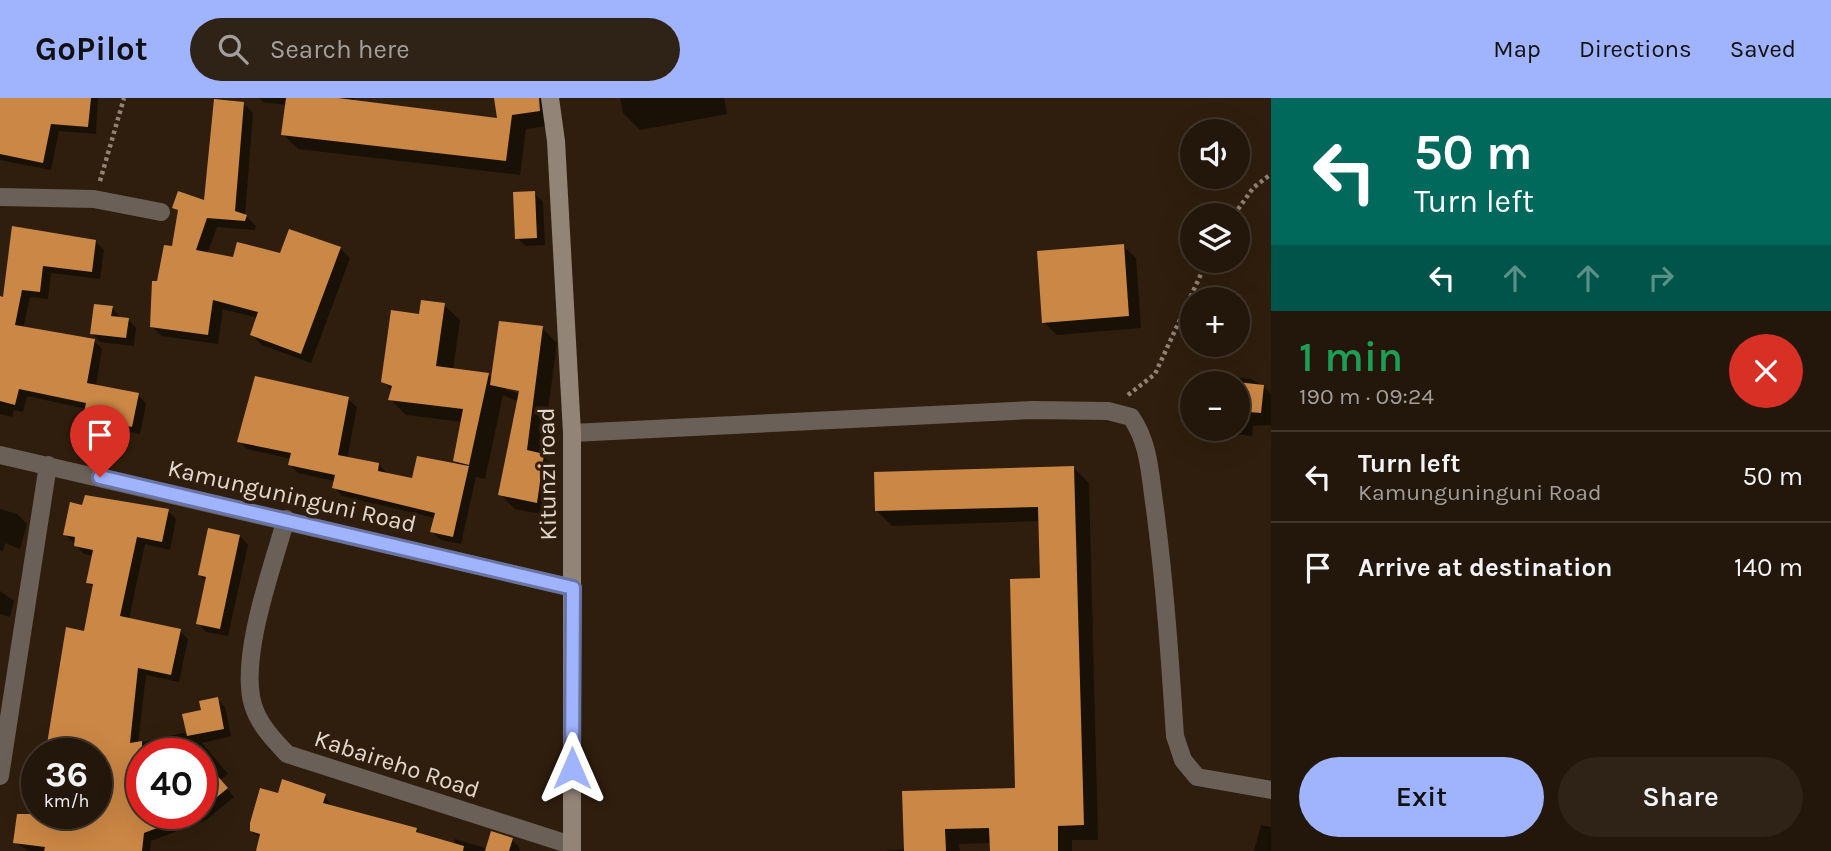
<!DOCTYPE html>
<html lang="en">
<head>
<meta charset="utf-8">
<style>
  body { margin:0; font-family:Karla,sans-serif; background:#2f2318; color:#f1f3f6; height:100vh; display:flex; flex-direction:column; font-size:26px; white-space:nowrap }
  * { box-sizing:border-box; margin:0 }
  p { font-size:23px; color:#a39f9c }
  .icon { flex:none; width:38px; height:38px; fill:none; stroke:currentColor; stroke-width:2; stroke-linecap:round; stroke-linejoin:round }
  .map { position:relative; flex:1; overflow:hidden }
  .side { display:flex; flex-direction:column; background:#23160a; width:560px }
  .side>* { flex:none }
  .hud { background:#00695c; color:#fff; overflow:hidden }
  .buttons { position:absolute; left:1180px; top:21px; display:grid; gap:14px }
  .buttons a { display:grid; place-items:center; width:70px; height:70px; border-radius:50%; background:#23160a; box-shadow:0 7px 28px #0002,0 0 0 2px #40352b; font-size:35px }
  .speed { position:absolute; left:21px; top:640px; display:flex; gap:14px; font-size:35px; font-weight:700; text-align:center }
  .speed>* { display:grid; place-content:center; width:91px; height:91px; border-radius:50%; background:#23160a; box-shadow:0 7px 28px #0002,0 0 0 2px #40352b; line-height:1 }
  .speed small { font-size:18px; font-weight:400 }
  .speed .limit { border:10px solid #d22; background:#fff; color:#111 }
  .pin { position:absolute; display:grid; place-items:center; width:60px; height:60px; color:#fff; margin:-72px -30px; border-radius:50% 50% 50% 0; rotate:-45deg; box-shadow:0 0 7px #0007 }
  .pin .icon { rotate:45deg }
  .me { position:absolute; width:77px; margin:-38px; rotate:0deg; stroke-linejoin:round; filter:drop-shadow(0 0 5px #0008) }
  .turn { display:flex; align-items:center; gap:24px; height:147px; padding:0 28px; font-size:32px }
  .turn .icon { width:91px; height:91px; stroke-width:2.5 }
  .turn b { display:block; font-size:49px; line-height:60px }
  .lanes { display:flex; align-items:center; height:66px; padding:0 28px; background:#0003; justify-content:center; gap:35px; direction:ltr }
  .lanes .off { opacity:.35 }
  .round { display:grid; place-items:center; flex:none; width:74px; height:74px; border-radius:37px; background:#2f2318 }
  .headline { display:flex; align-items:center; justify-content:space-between; height:119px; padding:0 28px }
  h1 { font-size:42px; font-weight:600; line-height:52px; color:#1e9e55 }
  .primary-button { display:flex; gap:14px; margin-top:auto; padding:14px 28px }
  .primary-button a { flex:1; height:80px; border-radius:42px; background:#a0b3fd; color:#111; font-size:28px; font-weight:600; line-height:80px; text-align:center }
  .primary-button a+a { background:#2f2318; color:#f1f3f6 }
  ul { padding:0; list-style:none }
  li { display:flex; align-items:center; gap:21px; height:91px; padding:0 28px; border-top:2px solid #40352b }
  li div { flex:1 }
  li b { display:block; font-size:26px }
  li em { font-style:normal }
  header { display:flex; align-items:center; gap:42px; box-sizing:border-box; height:98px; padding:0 35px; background:#a0b3fd; color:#111 }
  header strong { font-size:33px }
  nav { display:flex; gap:38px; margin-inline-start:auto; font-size:24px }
  .search { width:490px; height:63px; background:#2f2318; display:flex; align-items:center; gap:18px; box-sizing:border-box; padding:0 24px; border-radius:38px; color:#a39f9c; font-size:26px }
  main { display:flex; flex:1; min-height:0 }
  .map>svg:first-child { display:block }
  .shadow { fill:#0007; fill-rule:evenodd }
  .building { fill:#cb8745 }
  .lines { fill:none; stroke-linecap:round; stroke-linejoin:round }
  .path { stroke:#908274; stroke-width:4.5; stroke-dasharray:3.5 3.5; stroke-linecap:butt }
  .street { stroke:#6a6058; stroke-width:18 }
  .secondary { stroke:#928477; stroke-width:18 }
  .route-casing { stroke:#6874a4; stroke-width:18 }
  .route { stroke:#a0b3fd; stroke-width:12 }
  .labels { text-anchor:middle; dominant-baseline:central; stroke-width:7; stroke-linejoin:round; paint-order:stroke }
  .street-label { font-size:24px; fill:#e4d8ce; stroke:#2f1e0d }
</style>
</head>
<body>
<header>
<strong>GoPilot</strong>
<div class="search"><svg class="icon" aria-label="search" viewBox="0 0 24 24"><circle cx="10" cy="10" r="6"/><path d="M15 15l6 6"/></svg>Search here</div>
<nav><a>Map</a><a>Directions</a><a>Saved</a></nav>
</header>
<main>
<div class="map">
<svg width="1271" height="753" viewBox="0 0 1271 753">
  <rect width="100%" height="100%" fill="#2f1e0d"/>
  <!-- shadow -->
  <path class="shadow" d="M0,0H98L96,36L59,33L51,72L0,62Z
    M259,0H354L353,5L499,22L495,0H555L554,27L526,31L520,77L298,51L283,36L287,7L263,4Z
    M620,0H724L727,16L640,32L623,15Z
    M243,5L253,15L245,117L256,128L255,132L217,129L207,156L234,162L340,150L350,160L311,265L262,247L252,237L258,220L223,211L218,246L162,238L151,228L158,185L174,150L180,114L174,109L205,104Z
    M534,95L543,104L545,147L526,148L517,140Z
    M13,130L95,143L104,152L100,181L51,175L48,201L30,199L23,231L94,243L102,251L96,288L138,297L146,305L140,336L94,326L85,318L87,311L27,298L23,314L14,312L12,319L0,316V200L5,201Z
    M1123,148L1136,160L1141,230L1057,237L1044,224Z
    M444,207L460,222L453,272L488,276L493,281L542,230L557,245L542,357L558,372L552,418L515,411L500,396L519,304L503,297L485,381L476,379L461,446L441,442L432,434L435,420L342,398L334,389L335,383L298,375L290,367L291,361L247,351L239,343L348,301L357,309L347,361L379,367L387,375L414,382L460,368L455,363L463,324L406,317L390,301L393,293L383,283L420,218ZM506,289L528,293L527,297L506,292Z
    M112,209L120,220L128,221L136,230L134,248L100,244L92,235Z
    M1210,277L1251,281L1264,289L1271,296V327L1253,328L1252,338L1225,335L1221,331H1237V285H1202L1209,284Z
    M1074,370L1089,385L1098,742H1072V753H992L991,745L959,746L960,753H885L906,751L1017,691L1041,482L1040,423L892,428L877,413Z
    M84,409L168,413L176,421L170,452L145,446L129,521L180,533L188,541L179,584L146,577L138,645L188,634L217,601L225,609L231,638L202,645L228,676L220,682L234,699L206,722L151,743L150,753H29L15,744L42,720L43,716H96V656H54L55,652L49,646L85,535L94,490L88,485L94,458L84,456L65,436ZM142,656H201V716H142Z
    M0,411L17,416L27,426L20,451L5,445L3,453L0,452Z
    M240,438L248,447L228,538L206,534L198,525L207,484L200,477Z
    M0,493L14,503L10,519L0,516Z
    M262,692L279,697L325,698L332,709L416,732L422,738L454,747L455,741L488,751L512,742L520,750L519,753H257L261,741L250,732Z
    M1261,727L1271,729V753H1254Z"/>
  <!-- building -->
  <path class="building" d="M0,0H91L88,29L51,26L43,65L0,56Z
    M286,0H338L497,20L494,0H539L540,13L512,17L506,63L281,37Z
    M214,1L244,4L235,113L247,117L245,123L207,120L196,152L233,159L237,144L280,155L289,131L341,149L301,256L250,237L258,214L213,202L208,237L150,229L152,183H157L164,147L172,148L178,112L172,110L178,93L204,102Z
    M535,93L537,140L515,141L513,94Z
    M12,128L96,142L92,174L43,168L40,194L22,192L15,227L95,241L87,285L139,295L132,329L83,319L86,305L19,291L15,307L0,303V198L3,199Z
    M1124,146L1129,218L1042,225L1037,153Z
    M421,202L445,205L436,268L489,275L469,367L453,363L463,311L388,302L392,288L381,284L391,212L419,216Z
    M94,206L113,208L111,218L129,220L126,240L90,236Z
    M499,223L543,228L527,352L544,356L537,405L498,397L519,293L490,287Z
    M255,278L349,299L338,357L379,365L378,373L412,380L417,358L469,368L453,439L430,434L435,415L332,390L335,377L288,367L291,355L237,344Z
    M1237,284L1264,287L1261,315L1237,313Z
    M1074,368L1084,727L1058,728V753H990L989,730L945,731L946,753H904L902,693L1015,690L1010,481L1040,480L1038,409L875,413L874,374Z
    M85,397L169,411L162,444L137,439L120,518L181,531L171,577L138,570L130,645L142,643V716L191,717L144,735L142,753H44L45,749L13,745L17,716H96L99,665L96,656H52L54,648L47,646L66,529L84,533L93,486L86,485L93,452L74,448L75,439L63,437L70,404L82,407Z
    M208,430L240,437L220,531L196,526L206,479L198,477Z
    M218,599L224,631L187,638L182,616L201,612L199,603Z
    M201,659L228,690L201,712Z
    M282,681L326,696L323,705L417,730L416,734L464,748L463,753H256L260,736L250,733V725L260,690L278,695Z
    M491,733L513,740L509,753H485Z"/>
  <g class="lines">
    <!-- path -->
    <path class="path" d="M100,83L124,0
      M1234,117L1253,90L1271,76
      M1128,297L1155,276L1207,163"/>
    <!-- street -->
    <path class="street" d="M0,99L94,101L161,114
      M572,335L1032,312L1108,313L1131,319C1150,346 1150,379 1155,411C1165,487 1170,562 1175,638L1183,662L1197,679L1271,692
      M0,357L573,490
      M286,421C272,470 239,560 253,607C259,627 274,642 287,656L571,747
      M0,678L48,367"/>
    <!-- secondary -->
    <path class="secondary" d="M550,0L556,43L572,335V753"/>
  </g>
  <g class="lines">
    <!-- route casing -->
    <g class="route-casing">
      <path id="route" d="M100,379L573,490L572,670"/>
    </g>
    <!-- route -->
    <use href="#route" class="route"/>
  </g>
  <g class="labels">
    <!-- street labels -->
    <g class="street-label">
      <text transform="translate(547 376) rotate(-91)">Kitunzi road</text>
      <text transform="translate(292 398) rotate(13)">Kamunguninguni Road</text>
      <text transform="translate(397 666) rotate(18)">Kabaireho Road</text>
    </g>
  </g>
</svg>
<div class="buttons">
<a><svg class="icon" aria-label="sound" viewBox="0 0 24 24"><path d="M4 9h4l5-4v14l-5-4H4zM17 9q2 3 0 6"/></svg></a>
<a><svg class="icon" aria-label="layers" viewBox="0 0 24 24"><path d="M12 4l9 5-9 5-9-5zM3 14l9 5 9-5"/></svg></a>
<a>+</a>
<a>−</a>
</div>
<div class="speed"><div>36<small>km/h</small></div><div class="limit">40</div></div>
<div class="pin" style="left:100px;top:379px;background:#d93025"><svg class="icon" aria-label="arrive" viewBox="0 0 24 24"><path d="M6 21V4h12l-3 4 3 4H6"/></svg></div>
<svg class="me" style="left:572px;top:670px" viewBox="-20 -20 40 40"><path d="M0-17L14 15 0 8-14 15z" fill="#a0b3fd" stroke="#fff" stroke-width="4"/></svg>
</div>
<section class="side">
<div class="hud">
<div class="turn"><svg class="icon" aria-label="left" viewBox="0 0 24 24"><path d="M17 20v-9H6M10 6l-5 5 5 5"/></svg><div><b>50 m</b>Turn left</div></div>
<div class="lanes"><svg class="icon" aria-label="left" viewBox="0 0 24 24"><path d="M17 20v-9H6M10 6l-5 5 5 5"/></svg><svg class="icon off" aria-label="ahead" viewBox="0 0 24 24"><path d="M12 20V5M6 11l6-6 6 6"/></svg><svg class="icon off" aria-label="ahead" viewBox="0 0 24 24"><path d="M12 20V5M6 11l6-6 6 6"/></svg><svg class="icon off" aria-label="right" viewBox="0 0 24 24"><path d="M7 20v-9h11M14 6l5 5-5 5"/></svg></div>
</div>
<div class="headline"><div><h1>1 min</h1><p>190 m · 09:24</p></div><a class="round" style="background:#d93025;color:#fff"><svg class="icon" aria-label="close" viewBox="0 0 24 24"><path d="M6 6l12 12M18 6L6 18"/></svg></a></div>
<ul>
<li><svg class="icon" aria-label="left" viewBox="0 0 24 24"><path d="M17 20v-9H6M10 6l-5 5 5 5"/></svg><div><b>Turn left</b><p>Kamunguninguni Road</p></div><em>50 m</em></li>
<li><svg class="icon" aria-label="arrive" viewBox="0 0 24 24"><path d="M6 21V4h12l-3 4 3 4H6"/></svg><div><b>Arrive at destination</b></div><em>140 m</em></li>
</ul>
<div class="primary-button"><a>Exit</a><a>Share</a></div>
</section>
</main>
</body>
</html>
